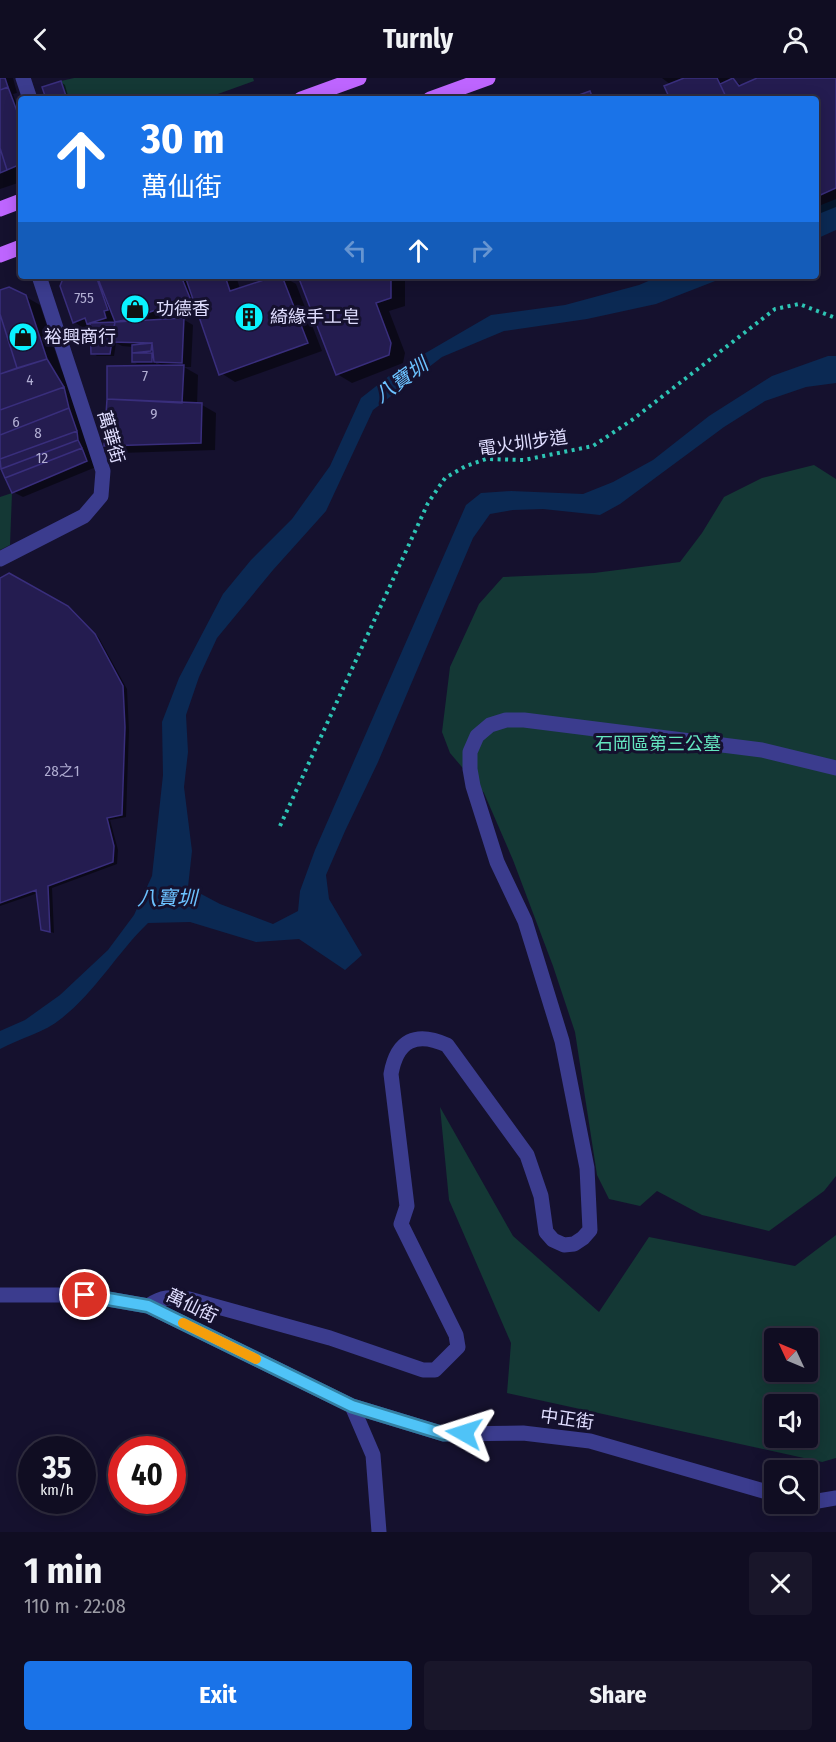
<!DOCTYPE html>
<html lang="en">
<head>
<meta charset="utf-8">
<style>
  body { margin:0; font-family:"Fira Sans Condensed","Noto Sans TC",sans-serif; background:#19162a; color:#f1f3f6; height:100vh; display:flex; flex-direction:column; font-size:22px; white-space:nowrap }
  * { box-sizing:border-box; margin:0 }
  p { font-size:20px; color:#9c9ca5 }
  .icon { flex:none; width:33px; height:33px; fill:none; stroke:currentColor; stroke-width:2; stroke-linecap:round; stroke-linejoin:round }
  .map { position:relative; height:1454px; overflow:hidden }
  .drawer { display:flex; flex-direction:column; background:#100d22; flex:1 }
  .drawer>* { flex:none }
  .hud { position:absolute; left:18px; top:18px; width:801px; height:183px; border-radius:6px; box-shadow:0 3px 15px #0003,0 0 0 2px #302d40; background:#1a73e8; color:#fff; overflow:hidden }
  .needle { width:39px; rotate:314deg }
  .tools { position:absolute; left:764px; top:1250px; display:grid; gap:12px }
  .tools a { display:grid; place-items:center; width:54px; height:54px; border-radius:6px; background:#100d22; box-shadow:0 3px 15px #0003,0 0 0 2px #302d40; font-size:30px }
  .speed { position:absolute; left:18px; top:1358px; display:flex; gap:12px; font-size:30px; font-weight:700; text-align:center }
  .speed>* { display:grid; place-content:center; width:78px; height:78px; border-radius:50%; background:#100d22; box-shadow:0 3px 15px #0003,0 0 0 2px #302d40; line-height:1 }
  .speed small { font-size:15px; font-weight:400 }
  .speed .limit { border:9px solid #d22; background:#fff; color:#111 }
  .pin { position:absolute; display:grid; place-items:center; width:51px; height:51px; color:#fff; margin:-26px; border:3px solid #fff; border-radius:50%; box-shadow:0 2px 6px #0007 }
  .me { position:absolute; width:66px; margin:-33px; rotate:276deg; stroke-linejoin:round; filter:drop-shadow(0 0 4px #0008) }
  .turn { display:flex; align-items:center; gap:21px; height:126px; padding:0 24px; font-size:27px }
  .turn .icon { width:78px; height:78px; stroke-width:2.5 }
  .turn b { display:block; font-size:42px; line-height:51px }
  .lanes { display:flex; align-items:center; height:57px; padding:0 24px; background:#0003; justify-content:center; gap:30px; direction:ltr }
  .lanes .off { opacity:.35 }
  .round { display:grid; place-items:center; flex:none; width:63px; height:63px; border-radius:6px; background:#19162a }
  .overview { display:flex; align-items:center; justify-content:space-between; height:102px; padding:0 24px }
  h1 { font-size:36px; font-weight:700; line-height:45px }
  .cta { display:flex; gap:12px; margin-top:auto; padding:12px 24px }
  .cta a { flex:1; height:69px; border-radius:6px; background:#1a73e8; color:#fff; font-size:24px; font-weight:700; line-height:69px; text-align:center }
  .cta a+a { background:#19162a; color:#f1f3f6 }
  header { display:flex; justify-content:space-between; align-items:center; height:78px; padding:0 24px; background:#100d22; font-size:27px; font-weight:700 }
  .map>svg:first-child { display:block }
  .green { fill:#143835; fill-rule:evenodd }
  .water { fill:#0b2953 }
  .shadow { fill:#0007; fill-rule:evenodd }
  .building { fill:#241c50; stroke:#392e7c; stroke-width:1.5 }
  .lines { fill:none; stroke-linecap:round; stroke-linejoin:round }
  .path { stroke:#2dc4b4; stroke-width:4; stroke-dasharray:3 4.5; stroke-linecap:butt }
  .minor { stroke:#3b3c8e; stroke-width:15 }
  .tertiary { stroke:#3b3c8e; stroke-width:15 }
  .primary { stroke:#be65ff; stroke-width:15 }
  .route-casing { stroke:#337fa1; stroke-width:15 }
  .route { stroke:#4fc3f7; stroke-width:10 }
  .slow { stroke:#f59e0b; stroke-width:10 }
  .labels { text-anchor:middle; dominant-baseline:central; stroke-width:6; stroke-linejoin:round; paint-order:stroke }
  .number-label { font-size:15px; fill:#b1aed3 }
  .poi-label { font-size:18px; fill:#e0deff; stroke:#15112e; text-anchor:start }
  .street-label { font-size:18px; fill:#e0deff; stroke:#15112e }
  .park-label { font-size:18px; fill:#64e5bf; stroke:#15112e }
  .water-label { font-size:20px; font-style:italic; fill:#6cc2ff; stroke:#15112e }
</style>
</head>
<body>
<header><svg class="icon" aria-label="back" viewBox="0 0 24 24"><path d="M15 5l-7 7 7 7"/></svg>Turnly<svg class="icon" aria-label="person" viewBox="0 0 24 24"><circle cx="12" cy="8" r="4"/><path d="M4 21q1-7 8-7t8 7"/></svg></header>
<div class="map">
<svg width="836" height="1454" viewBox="0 0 836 1454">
  <rect width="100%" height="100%" fill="#15112e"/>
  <!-- green -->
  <path class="green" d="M74,0H253L254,3L204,21H67L61,3Z
    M814,387L836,401V1098L824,1113L769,1153L702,1137L657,1113L640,1128L609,1121L597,1097L575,954L553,888L513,782L484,715L450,675L442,654L450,589L479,526L503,499L594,495L680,484L702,455L724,419L762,400Z
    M12,415L10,467L0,472V419Z
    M440,1029L513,1158L599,1234L649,1159L795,1188L836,1157V1380L822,1384L507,1315L511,1265L449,1122ZM774,1260H807V1293H774ZM774,1326H807V1359H774Z"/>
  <!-- water -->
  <path class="water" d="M836,121V152L816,161V129Z
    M660,198H728L656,226L587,241L504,253L442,279L373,332L326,433L273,492L217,560L199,599L186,637L188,674L184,709L192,773L188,809L220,826L273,846L298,833L300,813L315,772L466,427L481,415L511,413L583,416L613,404L653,382L709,338L772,298L828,278H836V305L806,309L765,323L724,349L620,426L600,437L543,431L513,432L490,436L473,460L378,684L345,753L326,797L329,821L362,877L345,892L299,861L256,864L190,844L148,845C117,875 96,913 62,940C44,955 20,960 0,971V953L25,942L60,917L108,872L134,837L152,798L163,697L162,644L179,600L223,516L251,482L292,441L330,388L361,320L398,291L491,237L565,227L639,207Z"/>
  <!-- shadow -->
  <path class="shadow" d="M0,0H13L17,15L13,16L21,37V104L0,111Z
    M662,0H729L744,8L762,0H836V129L816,137V21H671V7Z
    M61,4L65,7L69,21H48Z
    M589,14L599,21H573Z
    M66,198H236L240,211L282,198L296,206L322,273L235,304L221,295L199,234L181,240L193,247L191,289H184L198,297L197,327H202L216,335L215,372L120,375L105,367L165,289L156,284V286H137L133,283V269L122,268L116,265L114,278H97L93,275L92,255L74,244ZM184,215L195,221V225L182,217Z
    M300,198H405V228L389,233L405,275L403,285L352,305L337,296Z
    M0,214L26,219L40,227L61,291L78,318L96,389L23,419L13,414L0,383Z
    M9,497L73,532L99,560L127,611L129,653L126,739L110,742L118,772L117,786L52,810L54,855L42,851L38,815L0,828V502Z"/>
  <!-- building -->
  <path class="building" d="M0,0H5L8,9L0,12Z
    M684,0H717L727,21H670L664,8Z
    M733,0L739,8L757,0H836V110L816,119V21H727L720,6Z
    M61,3L67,21H46L42,9Z
    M8,9L21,44V86L7,92L0,70V12Z
    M590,13L593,21H568Z
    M0,70L7,92L0,95Z
    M96,198L108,232L104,233L106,240L87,246L85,240L73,245L60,208L64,198Z
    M97,198H181L190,220L130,241L115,244Z
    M185,198H225L230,213L276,198H282L308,265L219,297Z
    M298,198H391V220L376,225L391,265L389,277L336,297Z
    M9,209L26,217L47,281L17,290L0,236V212Z
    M0,236L17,290L0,296Z
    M184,240L182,285L154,284L152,265L111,264L115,244Z
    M115,244L110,276H91L90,245Z
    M152,265L151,273L132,275V267Z
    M132,275H152V284H132Z
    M47,281L64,309L0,332V296Z
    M184,287L182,325L107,321V288Z
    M64,309L69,330L0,357V332Z
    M107,321L202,325L201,365L104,368Z
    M69,330L77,353L0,381V357Z
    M77,353L78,362L1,391L0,381Z
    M78,362L82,370L5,400L1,391Z
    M82,370L87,383L12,415L5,400Z
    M9,495L68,528L95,556L123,608L125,649L122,737L107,740L114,768L113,784L48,808L50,854L41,852L36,812L0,825V500Z"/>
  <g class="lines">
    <!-- path -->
    <path class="path" d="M280,748L428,425L445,400L466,388L486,381L524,382L593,368L632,342L775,231L799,226L836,240"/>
    <!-- minor -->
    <path class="minor" d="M23,0L30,21
      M0,481L84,438L101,418L103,393L39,198
      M148,1228C163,1218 170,1219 189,1221L330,1260L423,1292H435L458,1269L456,1257L401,1146L407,1128L391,996C397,962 416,953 447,967L527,1077L541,1118L546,1154L553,1162L564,1167L574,1166L583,1160L590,1152L587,1090L562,963L525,843L497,784L473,708L470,691V674L477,658L490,647L506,642H524L762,672L836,690"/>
    <!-- tertiary -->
    <path class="tertiary" d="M0,1217H85L148,1228L352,1328L444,1356L523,1355L590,1363L774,1416
      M352,1328L373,1377L379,1454
      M807,1421L818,1423L836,1420"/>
    <!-- primary -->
    <path class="primary" d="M301,21L359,0
      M430,21L488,0
      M0,131L21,123
      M0,177L21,169"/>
  </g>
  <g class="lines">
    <!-- route casing -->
    <g class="route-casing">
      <path id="route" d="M85,1217L148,1228L352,1328L444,1356L464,1355"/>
    </g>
    <!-- route -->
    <use href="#route" class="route"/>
    <!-- slow -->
    <path class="slow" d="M183,1245L256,1281"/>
  </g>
  <!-- icons -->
  <defs>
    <g id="shop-disc" transform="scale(1.5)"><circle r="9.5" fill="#0af2ff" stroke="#15112e"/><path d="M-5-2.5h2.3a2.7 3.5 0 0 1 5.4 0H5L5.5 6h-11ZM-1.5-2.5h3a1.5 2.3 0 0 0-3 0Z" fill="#111"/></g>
    <g id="building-disc" transform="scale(1.5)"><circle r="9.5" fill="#0af2ff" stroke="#15112e"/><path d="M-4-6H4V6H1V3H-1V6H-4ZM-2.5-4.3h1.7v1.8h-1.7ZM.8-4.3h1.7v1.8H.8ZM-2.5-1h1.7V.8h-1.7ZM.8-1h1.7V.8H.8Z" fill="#111"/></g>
  </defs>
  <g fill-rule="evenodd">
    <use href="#shop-disc" x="135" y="231"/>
    <use href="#building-disc" x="249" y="239"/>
    <use href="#shop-disc" x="23" y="259"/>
  </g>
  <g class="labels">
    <!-- number labels -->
    <g class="number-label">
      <text x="84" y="220">755</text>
      <text x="145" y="298">7</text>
      <text x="30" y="302">4</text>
      <text x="154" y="336">9</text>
      <text x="16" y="344">6</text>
      <text x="38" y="355">8</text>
      <text x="42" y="380">12</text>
      <text x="62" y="693">28之1</text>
    </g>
    <!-- poi labels -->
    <g class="poi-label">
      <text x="156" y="231">功德香</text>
      <text x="270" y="239">綺緣手工皂</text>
      <text x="44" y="259">裕興商行</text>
    </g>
    <!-- street labels -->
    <g class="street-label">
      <text transform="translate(111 359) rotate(74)">萬華街</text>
      <text transform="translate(523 365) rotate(-8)">電火圳步道</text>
      <text transform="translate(192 1228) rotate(26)">萬仙街</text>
      <text transform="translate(567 1341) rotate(8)">中正街</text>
    </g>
    <!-- park labels -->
    <g class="park-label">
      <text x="658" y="666">石岡區第三公墓</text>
    </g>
    <!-- water labels -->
    <g class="water-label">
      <text transform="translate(401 302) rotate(-36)">八寶圳</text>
      <text x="167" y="820">八寶圳</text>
    </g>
  </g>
</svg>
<div class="tools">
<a><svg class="needle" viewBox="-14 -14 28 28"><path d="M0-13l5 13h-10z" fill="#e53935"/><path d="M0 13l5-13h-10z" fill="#9c9ca5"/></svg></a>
<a><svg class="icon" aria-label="sound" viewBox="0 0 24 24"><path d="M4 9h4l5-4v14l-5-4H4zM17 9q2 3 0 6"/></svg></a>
<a><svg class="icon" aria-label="search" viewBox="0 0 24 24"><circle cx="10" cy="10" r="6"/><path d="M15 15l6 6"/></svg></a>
</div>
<div class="speed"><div>35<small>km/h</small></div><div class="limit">40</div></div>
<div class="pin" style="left:85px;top:1217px;background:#d93025"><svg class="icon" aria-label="arrive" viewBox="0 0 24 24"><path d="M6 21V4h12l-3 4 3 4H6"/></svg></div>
<svg class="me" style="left:464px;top:1355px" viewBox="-20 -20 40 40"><path d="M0-17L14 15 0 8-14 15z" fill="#4fc3f7" stroke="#fff" stroke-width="4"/></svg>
<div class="hud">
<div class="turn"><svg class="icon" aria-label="ahead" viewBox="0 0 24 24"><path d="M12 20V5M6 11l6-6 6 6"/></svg><div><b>30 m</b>萬仙街</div></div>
<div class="lanes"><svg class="icon off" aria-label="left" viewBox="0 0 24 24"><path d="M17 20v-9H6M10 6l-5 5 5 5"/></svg><svg class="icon" aria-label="ahead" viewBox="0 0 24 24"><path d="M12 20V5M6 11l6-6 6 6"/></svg><svg class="icon off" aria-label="right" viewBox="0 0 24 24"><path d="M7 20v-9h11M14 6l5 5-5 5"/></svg></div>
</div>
</div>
<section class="drawer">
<div class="overview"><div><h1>1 min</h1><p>110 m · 22:08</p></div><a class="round"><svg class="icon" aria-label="close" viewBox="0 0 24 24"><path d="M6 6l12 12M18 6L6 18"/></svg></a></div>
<div class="cta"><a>Exit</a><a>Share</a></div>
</section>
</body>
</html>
